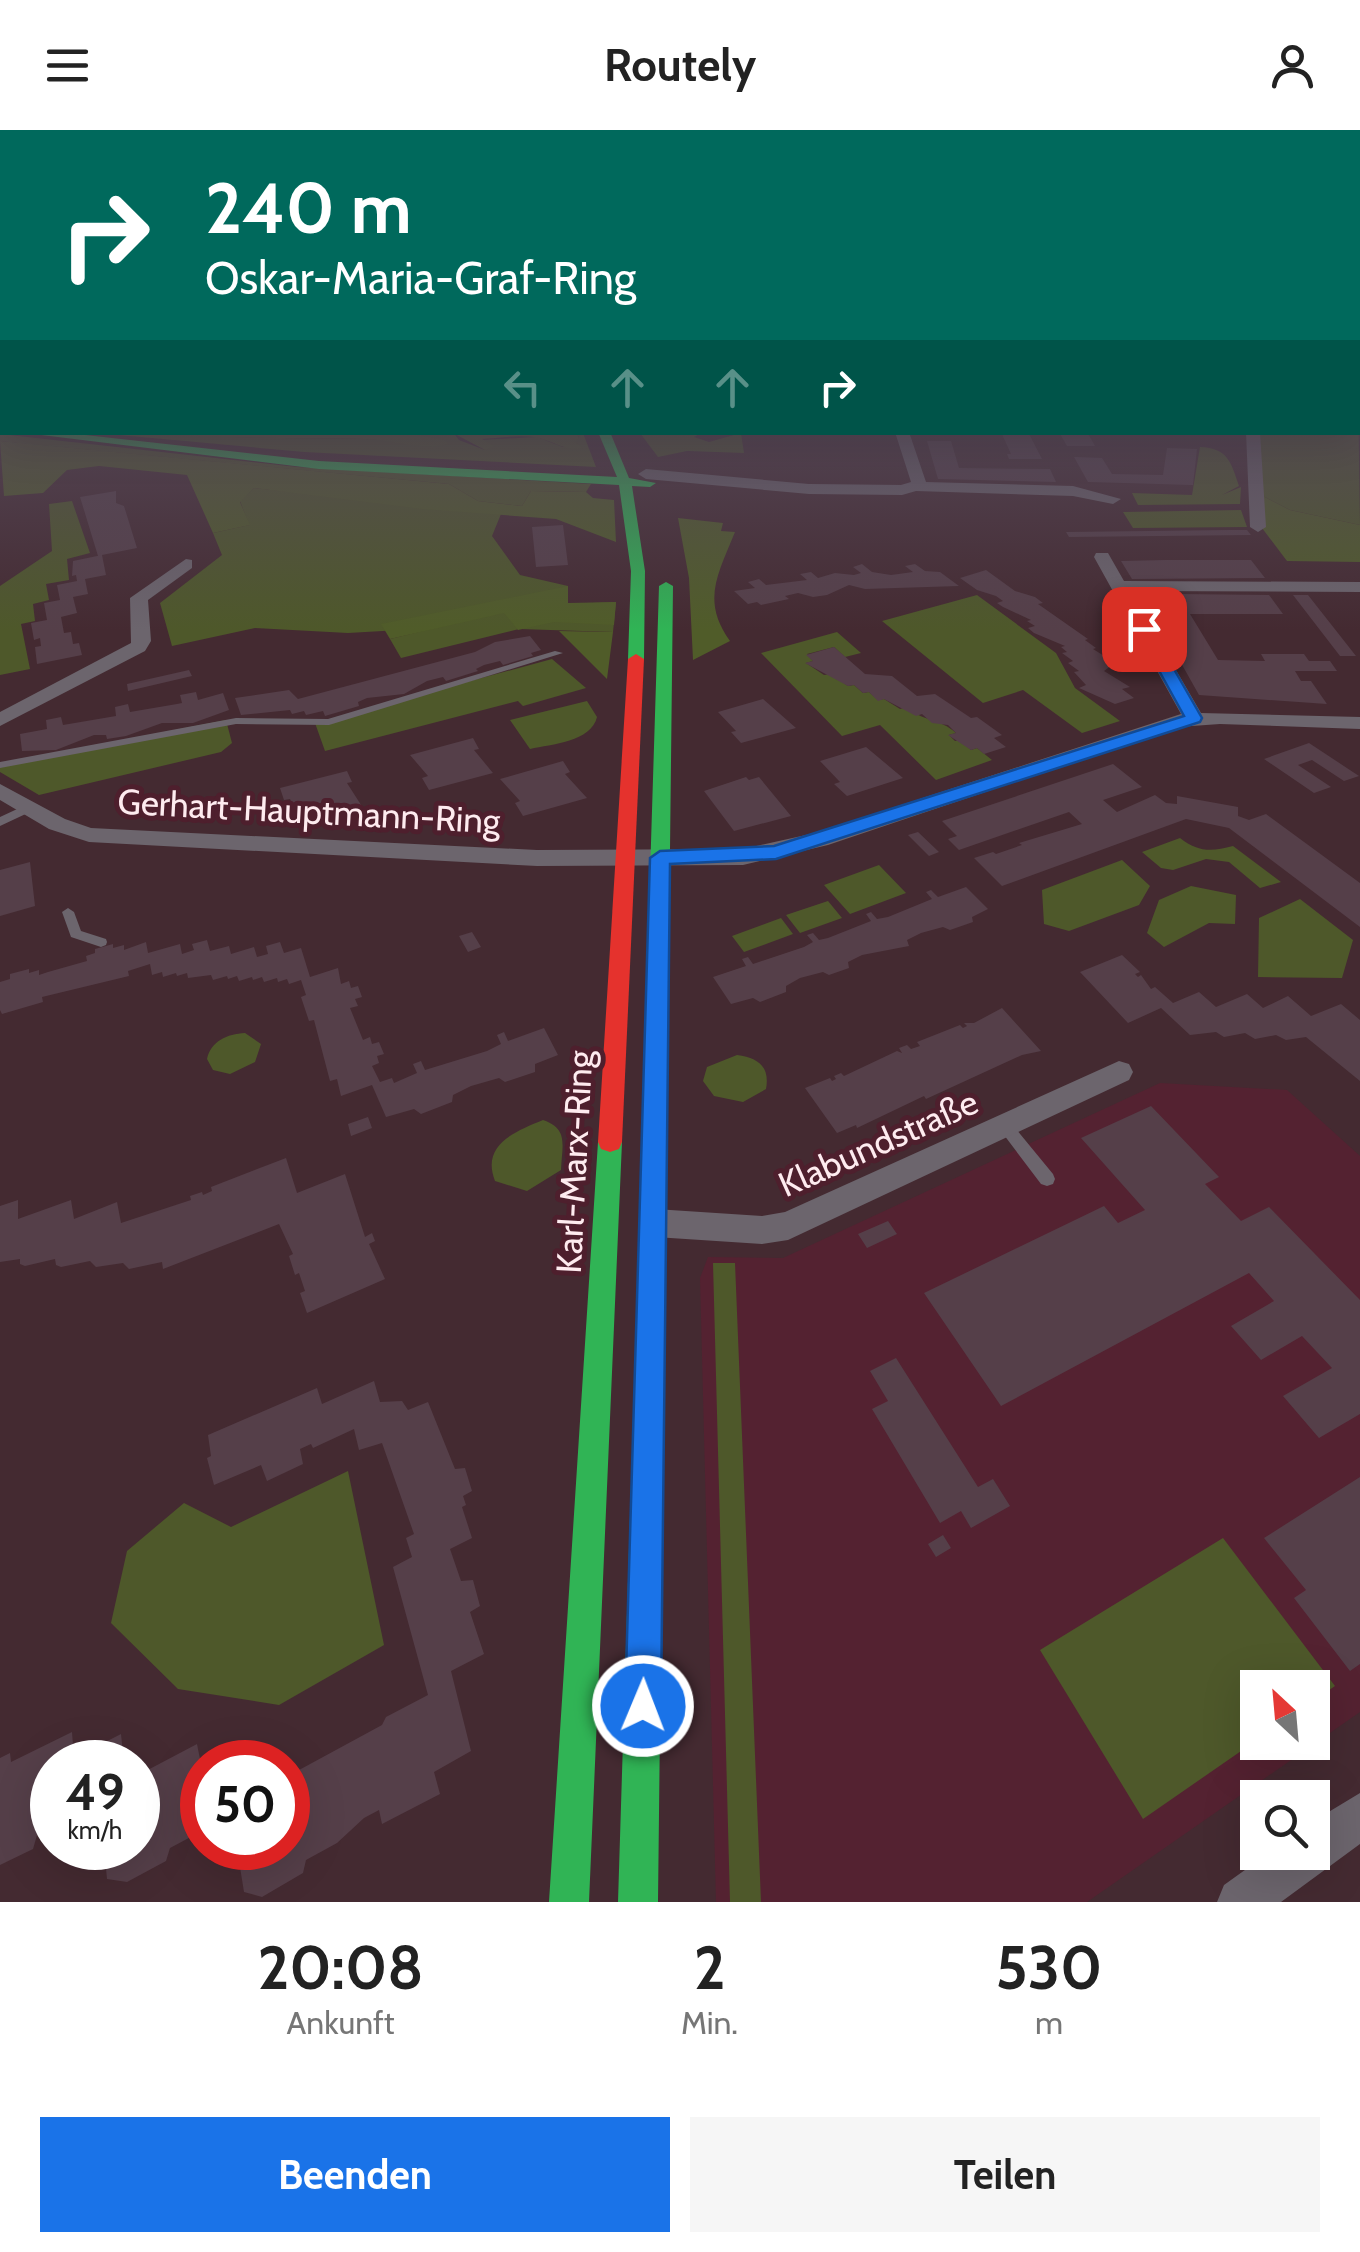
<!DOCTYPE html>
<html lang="de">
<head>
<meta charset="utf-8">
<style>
  body { margin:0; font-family:Cabin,sans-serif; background:#f6f6f6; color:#222; height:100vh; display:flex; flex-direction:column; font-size:38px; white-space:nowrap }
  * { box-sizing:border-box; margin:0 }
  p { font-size:32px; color:#767676 }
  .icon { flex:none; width:55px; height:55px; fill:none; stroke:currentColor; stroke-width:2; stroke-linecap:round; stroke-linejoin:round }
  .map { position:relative; height:1772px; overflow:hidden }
  .panel { display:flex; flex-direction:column; background:#fff; flex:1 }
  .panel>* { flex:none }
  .banner { position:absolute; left:0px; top:0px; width:1360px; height:305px; box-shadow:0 10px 40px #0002; background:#00695c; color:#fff; overflow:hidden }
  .needle { width:65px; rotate:334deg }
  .tools { position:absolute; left:1240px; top:1540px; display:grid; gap:20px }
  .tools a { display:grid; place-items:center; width:90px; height:90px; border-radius:0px; background:#fff; box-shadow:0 10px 40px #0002; font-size:50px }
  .speed { position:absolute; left:30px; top:1610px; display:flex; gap:20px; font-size:50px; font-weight:700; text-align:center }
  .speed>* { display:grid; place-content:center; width:130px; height:130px; border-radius:50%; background:#fff; box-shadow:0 10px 40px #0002; line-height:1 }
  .speed small { font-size:25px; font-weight:400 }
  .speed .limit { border:15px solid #d22; background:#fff; color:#111 }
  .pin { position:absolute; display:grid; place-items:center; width:85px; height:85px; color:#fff; margin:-42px; border-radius:20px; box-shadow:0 5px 15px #0006 }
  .me { position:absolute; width:110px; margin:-55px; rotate:1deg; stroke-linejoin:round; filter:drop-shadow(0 0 8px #0008) }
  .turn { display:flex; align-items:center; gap:35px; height:210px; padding:0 40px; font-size:45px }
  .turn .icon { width:130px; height:130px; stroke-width:2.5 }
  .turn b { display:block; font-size:70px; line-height:85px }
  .lanes { display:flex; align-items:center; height:95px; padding:0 40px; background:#0003; justify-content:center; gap:50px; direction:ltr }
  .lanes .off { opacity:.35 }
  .eta { display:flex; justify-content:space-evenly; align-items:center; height:170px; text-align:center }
  .eta b { font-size:60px; font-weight:700; line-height:70px }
  .cta { display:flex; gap:20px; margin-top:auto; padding:20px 40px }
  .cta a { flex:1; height:115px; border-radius:0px; background:#1a73e8; color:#fff; font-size:40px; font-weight:700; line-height:115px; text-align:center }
  .cta a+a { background:#f6f6f6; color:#222 }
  header { display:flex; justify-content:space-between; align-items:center; height:130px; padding:0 40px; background:#fff; font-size:45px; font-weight:700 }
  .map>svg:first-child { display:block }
  .built { fill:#542231; fill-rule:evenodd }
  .green { fill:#4e582a }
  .forest { fill:#505c29 }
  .building { fill:#553f49 }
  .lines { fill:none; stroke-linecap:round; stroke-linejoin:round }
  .lane { fill:#6c656d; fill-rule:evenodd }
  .street { fill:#6c656d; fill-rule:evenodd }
  .fast { fill:#30b455; fill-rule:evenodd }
  .jam { fill:#e5322d; fill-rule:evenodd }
  .route { fill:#1a73e8; stroke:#114b97; stroke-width:2.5 }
  .labels { text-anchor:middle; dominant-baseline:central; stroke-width:10; stroke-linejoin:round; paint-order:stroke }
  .street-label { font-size:35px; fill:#feebef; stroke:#4e1f2d }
</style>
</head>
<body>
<header><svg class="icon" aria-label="menu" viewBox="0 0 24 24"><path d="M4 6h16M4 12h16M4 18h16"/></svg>Routely<svg class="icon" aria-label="person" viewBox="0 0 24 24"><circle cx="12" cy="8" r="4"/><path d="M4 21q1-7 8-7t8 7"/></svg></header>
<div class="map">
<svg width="1360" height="1772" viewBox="0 0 1360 1772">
  <rect width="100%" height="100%" fill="#442a31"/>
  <!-- built -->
  <path class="built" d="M1160,953L1287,960L1360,1026V1582L1087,1772H716L700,1148L708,1127L783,1128ZM1258,1558H1312V1612H1258Z"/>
  <!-- green -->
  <path class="green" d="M1358,257L1360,395L1290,380L1257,363L1259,303L1358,302Z
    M158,302C226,309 293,308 362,309C393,309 416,317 448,314L402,303L453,302L459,310L485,320L479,310L537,307L563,317L579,308L577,303H583L596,337L304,322L97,303Z
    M640,303H701L694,307L709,312L741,303L744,323L687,321L658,327Z
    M0,304L297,337L591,354L586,362L531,361L522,376L478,371L449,354L18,313L0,311Z
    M1200,317C1228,318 1231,332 1239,356L1222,365L1241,357L1240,374L1138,375L1132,363L1192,365Z
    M254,358L501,384L492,406L520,445L568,456V474L616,472L613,502L519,499L401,528L390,509L435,498L348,503L255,498L172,516L160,473L222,425L213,403L249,395L240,371Z
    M72,371L90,423L67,429L69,450L46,454L49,470L33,474L35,491L21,494L30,539L0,545V456L52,421L49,374Z
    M1241,380L1247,397L1133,398L1123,382Z
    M977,465L1056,523L1075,558L1120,591L1082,603L1023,560L983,573L882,491Z
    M837,502L861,523L845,527L834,517L807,524L813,531L806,533L824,545L830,544L848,556L854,555L863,563L869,562L878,570L884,569L900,579L906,577C922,591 941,589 956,603L949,605L955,611L960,610L971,620L977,618L992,630L936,650L880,595L842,606L761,523Z
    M552,529L586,558L523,576L518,571L325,621L315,593Z
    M587,571L597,587C591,612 552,614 530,619L510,590Z
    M226,590L232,613L221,622L39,665L0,642V634Z
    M1180,708C1198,722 1211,722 1233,716L1281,752L1260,758L1229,732L1206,729L1173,740L1161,738L1142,722Z
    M1122,730L1150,756L1139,775L1069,801L1044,794L1042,760Z
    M879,735L906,763L850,784L824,755Z
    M1191,756L1236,765L1235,794L1209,793L1164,817L1147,803L1159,770Z
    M1300,769L1353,810L1342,848L1258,847L1259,788Z
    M828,771L842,788L800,803L786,785Z
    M781,788L793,804L744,822L732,806Z
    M245,903L261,914L255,932L230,944L213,940L207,929C211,911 227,904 245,903Z
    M737,925C759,928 770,937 766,959L743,972L714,966L703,951L707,937Z
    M543,990C569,999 562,1015 561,1040L527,1061L495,1051C481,1015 514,1002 543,990Z
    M713,1133H735L761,1772H730Z
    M348,1341L384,1515L279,1575L178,1559L111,1493L127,1421L184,1373L231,1397Z
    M1223,1408L1335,1556L1313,1571L1312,1558H1258L1257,1610L1143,1689L1040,1520Z"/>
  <!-- forest -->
  <path class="forest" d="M402,302L444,310L449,314C421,321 394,310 365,309C295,307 227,310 158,303Z
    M453,303H577L579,308L575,312L583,318C565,322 552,310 534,307C517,305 498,308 482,309L494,316L485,320Z
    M0,311L449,354L478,371L522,376L531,361L586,362L593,368L614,370L616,412L556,389L422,379L254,358L240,372L250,395L213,403L187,345L99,336L67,340L43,363L4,366Z
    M1257,363L1290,380L1360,395V432L1287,431L1262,398Z
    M678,388L723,393L721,401L735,402C718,444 701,471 730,511L693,530L689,448Z
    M568,456V473L616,472L614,495L554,492L518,500L504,483L390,509L381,494Z
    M559,501L613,502L607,549Z"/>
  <!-- building -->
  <path class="building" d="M1001,302H1028L1042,329H1009L1007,324H1011Z
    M1059,302H1087L1095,316H1067Z
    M927,311H951L959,338L1050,339L1056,352L938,349Z
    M1167,318L1197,319L1193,355L1088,352L1074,327L1102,328L1112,344L1163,345Z
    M116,361V373L124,376L137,418L102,425L106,445L85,449L88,464L73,467L77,483L61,487L64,503L71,502L73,514L79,513L82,525L37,534L35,517L41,516L40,508L34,510L31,493L47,490L44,473L60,470L57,455L77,451L76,445L72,446L73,431L102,425L98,426L80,367Z
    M563,395L568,435L536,437L532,397Z
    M1228,400H1247L1251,405L1069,407L1066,402Z
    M1165,430H1251L1265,448L1132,449L1121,431Z
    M862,434L872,442L891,445L913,442L905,436L915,434L925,441L940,442L959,456L865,459L849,455L827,465L813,467L798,463L785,466L789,469L761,475L757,472L748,474L734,461L755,458L748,452L759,449L766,455L807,450L800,444L811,442L818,448L835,443L854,445L861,443L853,437Z
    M986,440L1015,461L1035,467L1043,473L1038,474L1088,509L1085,510L1096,518L1093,519L1109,529L1112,535L1104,541L1130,557L1122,559L1134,568L1115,574L1079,558L1086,555L1074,542L1079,541L1068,533L1073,531L1062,523L1067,522L1061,517L1065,516L1034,503L1028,498L1035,496L1027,491L1031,490L1003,477L997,473L1003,471L996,466L977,460L960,448Z
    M1178,464L1269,465L1283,484H1190L1218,530L1265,531L1261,524H1304L1309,531H1330L1337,541H1295L1301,551H1311L1327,574L1199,565L1149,476H1186Z
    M1293,465H1308L1356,526H1340Z
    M530,506L541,520L531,523L533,526L503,535L500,531L484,535L476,539L478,541L446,551L443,547L427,551L404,564L367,568L358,572L359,576L325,586L323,581L306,585L304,581L292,584L290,580L241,585L235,568L289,560L298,569L475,522L495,512Z
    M834,517L865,544L892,546L917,566L935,564L971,588L977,587L1002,605L994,608L1006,617L984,624L977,618L971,620L948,605L956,603L948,595L932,593L922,584L916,586L884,569L878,571L869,562L863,563L854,555L848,556L805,533L813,531L806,525Z
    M189,540L192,546L128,561L127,554Z
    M196,562L198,570L223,563L229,580L193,593H162L126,606L107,609L106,605H94L56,620L22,621L20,604L47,599L46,590L61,587L63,595L116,586L115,577L128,574L130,582L177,574L182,573L180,565Z
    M763,569L796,598L741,613L731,602L736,601L718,582Z
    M473,608L479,619L474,620L493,643L429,660L422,648L428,646L410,625Z
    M1309,613L1359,646L1344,651L1312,630L1298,635L1331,657L1314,663L1264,629Z
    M866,617L903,648L847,666L834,654L840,652L820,631Z
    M563,631L570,642L565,644L587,668L523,686L515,673L520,671L500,649Z
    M1113,634L1142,657L1103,670L1117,682L1155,665L1166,673L1177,674V666L1238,677V686L1249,690L1266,684L1360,753V797L1229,698L1186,689L1002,756L974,728L993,722L996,724L1022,715L1019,713L1082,694L1069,682L959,720L948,709L957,706L942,691Z
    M347,641L352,652L347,653L363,678L295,697L290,683L295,681L290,669L284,670L280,658Z
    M746,647L749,650L759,647L791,686L734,701L704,661Z
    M179,669L182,678L145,687L143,678Z
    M918,702L939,722L929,726L908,705Z
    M30,732L35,776L0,786V740Z
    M966,757L988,779L972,787L973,792L950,800L943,797L921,803L907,810L909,816L862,825L848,832L849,838L829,845L823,842L800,848L786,856V862L760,872L753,868L731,874L713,847L746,836L742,829L748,827L753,834L804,817L813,812L807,805L813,803L819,810L828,808L871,791L866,784L871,782L877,789L888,787L932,769L926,762L931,760L938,767Z
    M472,802L481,817L468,822L459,806Z
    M207,810L210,821L229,816L231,824L254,817L257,827L268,824L266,816L280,812L284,823L301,818L310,847L338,838L341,854L349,851L351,858L358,856L362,867L355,869L358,876L350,878L363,910L370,907L372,914L379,912L384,924L377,926L379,933L372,936L380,952L392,948L394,953L417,943L413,934L421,931L425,940L487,921L501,914L497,905L504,902L508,911L544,898L558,925L535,934V942L505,952L499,948L471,956L453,965L452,972L421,984L414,979L386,987L372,955L341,966L337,949L330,951L314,890L309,891L301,867L306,865L301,850L289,854L287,849L278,852L277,848L264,852L262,847L253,850L252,847L239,851L237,846L228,849L227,846L213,850L211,845L188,848L187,843L177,846L176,843L163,847L162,842L152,845L150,834L128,841L129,846L42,867L43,872L2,884L0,880V852L10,849V844L29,839V843L39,840V845L48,842L87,831L86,826L95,823V819L113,814V818L124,815V820L146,812L148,823L180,814L182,824L194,820L192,814Z
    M1122,825L1140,842L1135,844L1138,847L1141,845L1151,859L1155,857L1173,873L1199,862L1216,877L1247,864L1263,878L1288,866L1311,886L1341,874L1360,890V951L1306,907L1286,910L1276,905L1255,909L1245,903L1224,907L1216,902L1190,905L1161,878L1128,893L1080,842Z
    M1002,878L1041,921L1022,925L926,969L924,966L857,998L856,995L837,1003L805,958L830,948L832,951L836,949L834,946L841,943L844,946L897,921L902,923L899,918L907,915L911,919L920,916L917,912L960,895L963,898L967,896L964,893H974Z
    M1151,976L1219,1047L1205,1054L1241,1091L1269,1077L1360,1170V1284L1319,1308L1283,1266L1332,1238L1302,1206L1261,1230L1231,1196L1274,1171L1249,1143L1001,1276L924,1163L1104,1076L1118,1093L1145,1080L1081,1008Z
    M368,987L372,998L351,1006L348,994Z
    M286,1028L297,1063L345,1044L365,1107L372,1103L375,1111L369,1114L385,1149L307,1183L300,1163L305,1161L299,1143L295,1145L289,1126L293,1124L279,1094L163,1139L162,1132L129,1139L123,1133L96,1137L90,1131L61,1137L56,1135L55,1129L25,1136L20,1134V1129L0,1132V1076L18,1070V1089L71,1070L74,1089L117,1072L121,1093L191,1070L190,1066L202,1062L203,1065L212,1061L211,1057Z
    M888,1091L897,1104L867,1118L858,1104Z
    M896,1228L978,1357L993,1349L1010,1376L971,1398L961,1381L940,1393L872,1279L888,1271L870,1241Z
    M374,1251L380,1272L402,1271L408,1280L428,1272L455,1339L465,1338L472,1361L463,1366L466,1375L462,1377L472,1408L450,1419L461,1451L473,1450L480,1476L470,1482L484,1524L451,1541L471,1621L434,1642L440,1664L382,1694L379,1680L364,1688L337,1713L306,1730L303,1743L262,1767L244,1762L239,1731L231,1730L234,1721L224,1718H288V1646L382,1595L386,1587L428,1565L393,1437L412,1427L406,1408L414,1404L382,1313L359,1320L354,1299L313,1318L311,1314L300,1319L303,1334L267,1351L261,1335L214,1355L207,1328L211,1326L208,1305L317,1258L322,1274Z
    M1360,1347V1534L1350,1541L1294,1468L1306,1460L1264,1408Z
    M943,1405L951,1418L936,1427L928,1414Z
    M72,1602L74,1628L121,1604L124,1632H52V1697L37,1705L33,1719L0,1735V1628L10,1623L11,1632Z
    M197,1614L202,1639V1701L170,1718L166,1731L127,1752L107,1749L104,1718H138V1631L142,1643Z
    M247,1615L250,1632H214Z"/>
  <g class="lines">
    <!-- lane -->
    <path class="lane" d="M555,521L563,523L329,595L236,594L0,638V632L236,588L328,589Z
      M28,674L32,675V681L0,696V687Z
      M68,778L74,782L81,801L106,809L107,812L106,815L101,817L71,807L62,782Z
      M1006,991L1011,993L1053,1044L1055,1049L1053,1054L1047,1056L1041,1054L1001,1001L998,997L1001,993Z"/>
    <!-- street -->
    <path class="street" d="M0,252H2V260H0Z
      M895,302H909L926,352L1073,356L1121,369L1113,374L1073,366L916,361L902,365L809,364L646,349L638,344L646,339L809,354L901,355L911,352Z
      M1246,302H1260L1266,397L1258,402L1250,397Z
      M1096,423H1108L1124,451L1360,452V462L1130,461L1201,583L1360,587V599L1220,594L1178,597L828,715L743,735L537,736L89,712L49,699L0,670V654L65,689L91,698L537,720L743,719L815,703L1181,584L1094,427Z
      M186,429L192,430V438L148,470L151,511L145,521L0,596V582L131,513L130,468Z
      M1119,931L1129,934L1133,942L1129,950L788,1110L762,1114L655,1107L644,1103L639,1093L644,1083L655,1079L762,1086L785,1082Z
      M1360,1663V1714L1281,1772H1217L1224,1755L1270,1722H1312V1692Z"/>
    <!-- fast -->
    <path class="fast" d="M17,302H58L319,331L617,347L598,302H610L629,348L656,353L650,357L632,356L645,441L644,529L636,534L628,529L631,441L619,355L319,339Z
      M666,452L673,456L658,1772H618L659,456Z
      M610,1002L619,1005L622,1012L589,1772H549L598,1012L601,1005Z"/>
    <!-- jam -->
    <path class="jam" d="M636,524L644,529L622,1012L619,1019L610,1022L601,1019L598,1012L628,529Z"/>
  </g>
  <!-- sky -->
  <linearGradient id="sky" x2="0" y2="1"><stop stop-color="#25171b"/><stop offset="0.5" stop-color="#564a5a"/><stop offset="1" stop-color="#564a5a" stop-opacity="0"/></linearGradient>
  <rect width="1360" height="500" fill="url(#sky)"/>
  <!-- route -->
  <path class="route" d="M1144,495L1151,499L1202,588L1200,592L776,729L670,734L661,1576L656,1589L643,1594L630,1589L625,1576L650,728L660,721L774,716L1184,586L1136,499Z"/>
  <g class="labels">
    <!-- street labels -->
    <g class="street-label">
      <text transform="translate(309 681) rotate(3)">Gerhart-Hauptmann-Ring</text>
      <text transform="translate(878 1013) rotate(-24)">Klabundstraße</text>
      <text transform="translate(574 1032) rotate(-87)">Karl-Marx-Ring</text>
    </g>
  </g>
</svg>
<div class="tools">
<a><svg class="needle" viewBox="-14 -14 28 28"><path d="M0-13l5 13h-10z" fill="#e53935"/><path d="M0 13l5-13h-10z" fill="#767676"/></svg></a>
<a><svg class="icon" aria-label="search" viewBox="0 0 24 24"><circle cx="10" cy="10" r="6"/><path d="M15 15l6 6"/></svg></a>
</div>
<div class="speed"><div>49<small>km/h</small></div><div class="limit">50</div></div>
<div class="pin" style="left:1144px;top:499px;background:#d93025"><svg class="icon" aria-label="arrive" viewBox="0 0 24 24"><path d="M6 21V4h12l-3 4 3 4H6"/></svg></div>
<svg class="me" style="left:643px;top:1576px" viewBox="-20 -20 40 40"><circle r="17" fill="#1a73e8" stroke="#fff" stroke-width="3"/><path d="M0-11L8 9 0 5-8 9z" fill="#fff"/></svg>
<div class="banner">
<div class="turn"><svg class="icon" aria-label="right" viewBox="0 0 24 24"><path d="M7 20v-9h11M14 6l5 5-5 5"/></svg><div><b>240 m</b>Oskar-Maria-Graf-Ring</div></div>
<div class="lanes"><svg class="icon off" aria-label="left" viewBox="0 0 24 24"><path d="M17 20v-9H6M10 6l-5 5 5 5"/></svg><svg class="icon off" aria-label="ahead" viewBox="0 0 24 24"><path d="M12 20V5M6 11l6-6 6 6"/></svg><svg class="icon off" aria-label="ahead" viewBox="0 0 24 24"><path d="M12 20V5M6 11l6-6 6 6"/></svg><svg class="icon" aria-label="right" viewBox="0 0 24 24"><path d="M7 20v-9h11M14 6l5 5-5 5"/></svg></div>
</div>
</div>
<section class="panel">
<div class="eta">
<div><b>20:08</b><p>Ankunft</p></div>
<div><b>2</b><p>Min.</p></div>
<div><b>530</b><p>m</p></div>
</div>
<div class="cta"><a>Beenden</a><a>Teilen</a></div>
</section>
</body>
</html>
